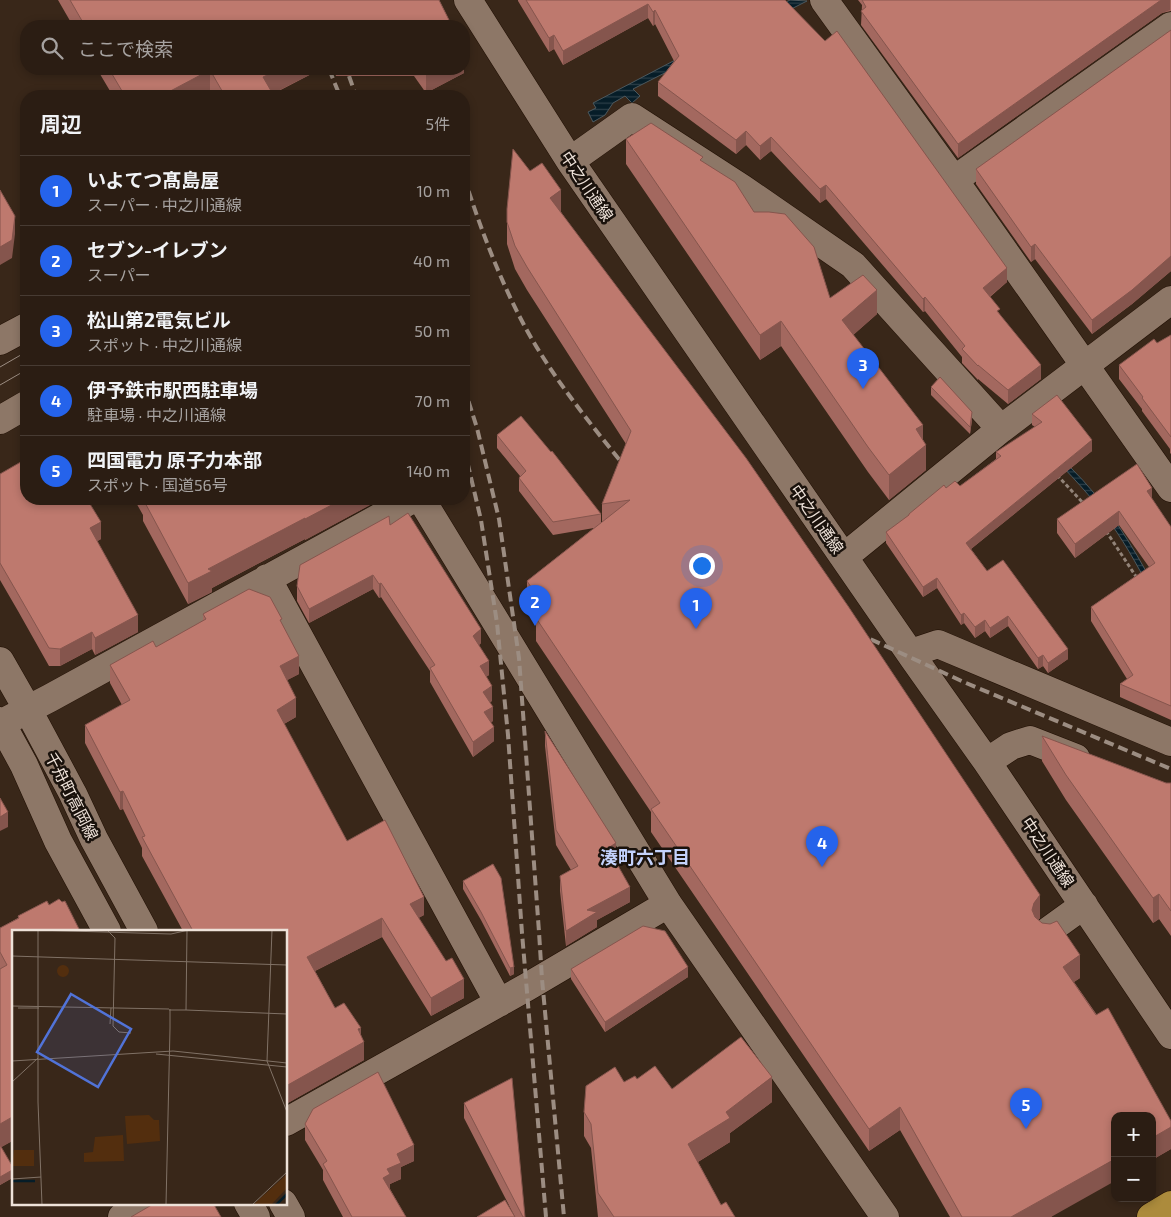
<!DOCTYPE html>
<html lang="ja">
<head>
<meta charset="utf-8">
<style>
	body { margin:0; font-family:"Exo 2","Noto Sans JP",sans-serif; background:#33261c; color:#f1f3f6 }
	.controls { position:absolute; right:15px; bottom:15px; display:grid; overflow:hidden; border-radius:10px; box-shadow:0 2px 8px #0003 }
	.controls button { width:45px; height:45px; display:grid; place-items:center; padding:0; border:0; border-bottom:1px solid #473b33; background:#2b1d13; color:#f1f3f6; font:25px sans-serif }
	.you { position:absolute; left:701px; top:565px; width:18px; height:18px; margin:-12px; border:4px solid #fff; border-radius:50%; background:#1a73e8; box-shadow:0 0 0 8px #1a73e833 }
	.badge { display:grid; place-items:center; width:32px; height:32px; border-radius:50%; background:#2563eb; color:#fff; font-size:16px; font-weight:700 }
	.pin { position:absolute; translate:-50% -41px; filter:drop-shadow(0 1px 2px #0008) }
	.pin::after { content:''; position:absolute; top:26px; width:18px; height:15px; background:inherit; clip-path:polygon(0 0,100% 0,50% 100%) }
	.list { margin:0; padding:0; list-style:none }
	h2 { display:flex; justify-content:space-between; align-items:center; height:65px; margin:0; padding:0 20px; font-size:21px }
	h2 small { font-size:16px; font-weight:400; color:#a6a2a0 }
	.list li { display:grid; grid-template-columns:32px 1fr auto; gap:15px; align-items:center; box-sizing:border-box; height:70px; padding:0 20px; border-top:1px solid #473b33 }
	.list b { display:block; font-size:19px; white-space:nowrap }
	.list p { margin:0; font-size:16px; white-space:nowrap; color:#a6a2a0 }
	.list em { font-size:16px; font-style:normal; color:#a6a2a0 }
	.icon { flex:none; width:28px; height:28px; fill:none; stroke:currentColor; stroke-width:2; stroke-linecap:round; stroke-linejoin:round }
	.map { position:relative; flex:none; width:1171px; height:1217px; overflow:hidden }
	.search { position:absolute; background:#2b1d13; box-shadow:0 2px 8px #0003; left:20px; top:20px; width:450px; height:55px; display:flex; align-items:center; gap:12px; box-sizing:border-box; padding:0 18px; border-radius:20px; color:#a6a2a0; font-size:19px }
	.panel { position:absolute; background:#2b1d13; box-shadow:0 2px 8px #0003; left:20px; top:90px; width:450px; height:415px; border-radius:20px }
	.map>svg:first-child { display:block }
</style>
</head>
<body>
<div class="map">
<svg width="1171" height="1217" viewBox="0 0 1171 1217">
	<defs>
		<pattern id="water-rules" width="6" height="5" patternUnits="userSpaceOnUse" patternTransform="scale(1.25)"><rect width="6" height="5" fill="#061d28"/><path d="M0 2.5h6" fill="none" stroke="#2b3e47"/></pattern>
	</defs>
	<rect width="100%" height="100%" fill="#392719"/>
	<path fill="url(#water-rules)" stroke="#4c585d" d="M790 0 807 1 633 89 640 96 632 103 625 96 613 103 605 115 593 122 588 112 596 108 593 103Z
		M1037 440C1048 449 1060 457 1070 467 1105 501 1132 544 1155 588L1150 590C1137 564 1122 538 1104 514 1084 488 1060 464 1037 440Z"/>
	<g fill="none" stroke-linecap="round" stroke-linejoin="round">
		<defs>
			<path id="minor" d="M468 0 570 161 914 659 987 762 1171 1035
				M824 0 954 180 1171 488
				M570 161 632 117 743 189 853 265 1001 429
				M954 180 1171 26
				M0 341 26 327
				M0 420 26 405
				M421 499 668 904 885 1217
				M844 557 1001 429 1171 300
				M267 578 499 1003
				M911 653 938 644 1171 742
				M0 661 28 710 73 794 94 839 144 931
				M0 721 24 765 58 841 107 931
				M0 724 50 698 413 499
				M987 762 1011 746 1030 740 1076 758
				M1048 931 1084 905
				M286 1122 527 987 668 904
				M248 1203 256 1217
				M283 1203 291 1217
				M122 1217 145 1203"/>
			<path id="highway" d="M1151 1217 1171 1205"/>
		</defs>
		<use href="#minor" stroke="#200f03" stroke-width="29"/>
		<use href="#highway" stroke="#200f03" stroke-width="29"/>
		<path stroke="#928378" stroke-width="3" stroke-dasharray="4 2.5" stroke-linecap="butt" d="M1057 475 1085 505
			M1106 531 1137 578"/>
		<use href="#minor" stroke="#8d7767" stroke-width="28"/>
		<use href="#highway" stroke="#ac8b3c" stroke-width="28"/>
		<path stroke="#9c8d82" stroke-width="1" d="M0 367 26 352
			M0 385 26 370"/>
		<path stroke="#9c8d82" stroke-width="4" stroke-dasharray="10 5" stroke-linecap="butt" d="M329 69 340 96
			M349 76 356 96
			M464 177C480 227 499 278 524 325 552 377 589 422 626 468
			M464 387 477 428 499 519 519 658 539 932 542 979 564 1217
			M464 448 481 520 497 623 508 735 522 933 546 1217
			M857 633 966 683 1171 769"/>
	</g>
	<path fill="#a3685f" d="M58 0H439L452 26H73Z
		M518 0H785L1007 282 990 297 1000 315 1041 379 1008 404 978 379V380L962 363V357L925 311 923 312 826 199 820 203 771 151 760 160 746 145 736 154 658 96V82L674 61 655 24 653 26 648 18 563 65 554 49 549 52 518 1Z
		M858 0H1171V11L1162 13 958 158 861 25 862 5Z
		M1171 30V271L1132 304 1092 334 1035 259 1031 262 976 184V169Z
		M97 69H321L273 94 274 96H213L210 91 200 96H113Z
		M333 69H464V73L426 93 414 76H336Z
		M626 139 703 162 754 212 830 298 877 314 853 335 923 440 926 470 889 500 868 472 781 346 760 360 626 164Z
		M530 171 561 212 1040 918 1038 920 1080 978 1074 982 1171 1121V1149L1152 1160V1116L1051 1217H950L900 1130 869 1151 651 832V812L536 641V618L527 604V581L594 528 553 535 519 491V478L520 476 497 448V435L601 514V522H602V504L626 444 527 290 515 269 507 244V209Z
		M1171 335V454L1170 453V449L1142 411V409L1119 379V365Z
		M931 387 972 420 970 434 931 395Z
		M1032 414 1092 451 971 549 987 571 1068 659 1048 673 1043 666 1038 669 1008 626 990 638 985 631 975 638 964 623 961 625 937 588 923 597 886 543V532L909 516V514L946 488 960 486 996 459V452L1035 427 1032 425Z
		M0 474 101 539 97 541 138 632 95 655 92 649 60 666H49L18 611 0 580Z
		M134 499H381L305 540V539L212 588V592L188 604 143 521V515Z
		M1152 500 1171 527V720L1120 697V684L1127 679 1091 621V607L1149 567 1119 525 1075 558 1057 533V519Z
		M390 525 481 643 479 645 489 675 486 677 492 701 490 702 493 721 491 722 494 741 473 757 430 682V671L381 597 379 598 373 589 309 623 297 601V586Z
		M203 614 282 624 299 674 287 680 296 717 284 724 347 841 424 915 418 918 464 998 431 1016 382 937 315 971 335 1008 361 1035 364 1060 286 1104V931H183L142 856V848L123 809 120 810 85 743V725L122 705 110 683V665L156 647 203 621Z
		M545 731 616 858 614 859 630 902 597 920V927L566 946 560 891V876L571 870 556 845 545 746Z
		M1042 736 1166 783H1171V936L1159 919 1153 923 1066 800 1042 761Z
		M493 864 514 974 510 976 481 920 463 889V881Z
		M47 901 14 931V1140L1 1147 14 1177 0 1185V928L18 918V916Z
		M571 969 688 977 605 1032 571 979Z
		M624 1082 772 1102 730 1133V1142L698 1162 721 1205 735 1217H598L591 1148 584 1136V1112Z
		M464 1103 525 1217H515L464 1118Z
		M305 1124 414 1161 401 1167V1179L390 1184V1189L406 1217H343L323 1180V1170L305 1140Z"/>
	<path fill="#85554d" d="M1161 0H1170V10L1162 13 958 158V144Z
		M648 4V18L563 65V51Z
		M655 10V24L653 26V12Z
		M554 35V49L549 52V38Z
		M464 52V73L426 93V72L433 69H464Z
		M280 69H321L268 96 263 77Z
		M210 70V91L200 96H161Z
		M746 131V145L736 154V140Z
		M771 137V151L760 160V146Z
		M826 185V199L820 203V189Z
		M561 190V213L550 198Z
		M15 216V234L12 258 0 265V247Z
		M1035 244V259L1031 262V247Z
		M1171 256V271L1132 304 1092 334V320Z
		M1007 268V282L983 302V288Z
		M877 290V314L842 345V320Z
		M925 297V311L923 312V299Z
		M781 321V346L760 360V335Z
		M1041 365V379L1008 404V390Z
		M972 412V420L970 434V427Z
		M923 425V448L926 445V470L889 500V475L916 429Z
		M1092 440V451L966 553V543Z
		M1152 488V501L1147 491Z
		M343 499H381L305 540V539L212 588V592L188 604V583L208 569 305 518Z
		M1119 511V525L1075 558V544Z
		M101 522V539L90 546V528Z
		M373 575V589L309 623V609Z
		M937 578V588L923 597V587Z
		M381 583V597L379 598V584Z
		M964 613V623L961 625V615Z
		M138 615V632L95 655V638Z
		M1008 616V626L990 638V628Z
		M985 620V631L975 638V627Z
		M481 629V643L473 651V636Z
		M92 632V649L60 666V649Z
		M1068 649V659L1048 673V663Z
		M1043 655V666L1038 669V658Z
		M299 656V674L280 684V666Z
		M489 661V675L480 681V666Z
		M492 686V701L483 706V692Z
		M296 698V717L277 728V710Z
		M493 707V721L484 727V712Z
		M494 727V741L473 757V742Z
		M123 791V809L120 810V792Z
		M8 812V827L0 831V817Z
		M616 843V858L608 863V848Z
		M630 887V902L597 920V927L566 946V931L587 910Z
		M1159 894V919L1153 923V898Z
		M1040 895V918L1034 925 1032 910 1034 903Z
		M424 897V915L410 923V904Z
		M382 918V937L307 975V957Z
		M1080 955V978L1063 989V967Z
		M514 967V974L510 976V968Z
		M688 967V977L605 1032V1022Z
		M464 979V998L431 1016V998Z
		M361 1028V1044L364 1042V1060L286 1104V1086Z
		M772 1077V1102L730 1133V1142L688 1168V1144L726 1112Z
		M900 1107V1130L869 1151V1129Z
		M14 1116V1140L0 1148V1124Z
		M1171 1127V1149L1152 1160V1138Z
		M414 1145V1161L401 1167V1179L390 1184V1191L383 1178 387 1169 397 1154Z
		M1115 1159V1181L1051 1217H1011Z
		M14 1169V1177L0 1185V1177Z"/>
	<path fill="#be796e" stroke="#85554d" d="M70 0H439L452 26H85Z
		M526 0H785L825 41 837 31 1007 268 983 288 1000 309 997 311 1041 365 1008 390 978 365V366L962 349 965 346 925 297 923 299 826 185 820 189 771 137 760 146 746 131 736 140 658 82 679 56 655 10 653 12 648 4 563 51 554 35 549 38Z
		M862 0H1161L958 144 861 11 866 7Z
		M1171 30V256L1132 290 1092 320 1035 244 1031 247 976 169Z
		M109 69H280L263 77 274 96H225L210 70 161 96H125Z
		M424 69H433L426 72Z
		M651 123 703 157 700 160 735 182 754 212H769L785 214 814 247 830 298 863 275 877 290 842 320 923 425 916 429 926 445 889 475 868 447 781 321 760 335 626 139Z
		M513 149 530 171 542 163 561 190 550 198 746 458 848 606 1040 895 1034 903 1032 910 1035 917 1042 923 1050 924 1057 921 1080 955 1063 967 1096 1015 1108 1008 1171 1121V1127L1152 1138V1116H1115V1159L1011 1217H962L900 1107 869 1129 651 809 660 803 536 618 545 608 527 581 630 500 602 504 631 431 527 267 515 246 507 222V209Z
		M0 190 15 216 12 240 0 247Z
		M1171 335V437L1142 398 1143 397 1119 365 1154 339 1157 343Z
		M940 377 972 412 970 427 931 387Z
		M1057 395 1092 440 966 543 987 571 1003 560 1068 649 1048 663 1043 655 1038 658 1008 616 990 628 985 620 975 627 964 613 961 615 937 578 923 587 886 532 909 515V514L944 485 946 488 955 481 960 486 1001 456 996 452 1042 422 1032 414Z
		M521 416 551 452 552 451 601 514 553 522 519 478 526 471 497 435Z
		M26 459V499H87L101 522 90 528 138 615 95 638 92 632 60 649 49 648 18 594 0 563V474Z
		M1137 464 1152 488 1147 491 1171 527V706L1120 684 1133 675 1091 607 1155 563 1119 511 1075 544 1057 519Z
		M143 499H343L305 519V518L208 569 212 571 188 583Z
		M408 513 481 629 473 636 489 661 480 666 492 686 483 692 493 707 484 712 494 727 473 742 430 668 435 665 381 583 379 584 373 575 309 609 297 586 300 565 389 516 390 525Z
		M249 589 270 597 282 619 280 620 299 656 280 666 296 698 277 710 347 841 385 820 424 897 410 904 446 961 452 958 464 979 431 998 382 918 307 957 335 1008 344 1003 361 1028 358 1029 364 1042 286 1086V931H193L142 837 145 836 123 791 120 792 85 725 130 700 110 665 153 641 156 647 206 619 203 614Z
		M545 731 616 843 608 848 630 887 587 910 597 912 566 931 560 876 578 866 556 830Z
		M1042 736 1166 783H1171V911L1159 894 1153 898 1066 775Z
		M0 798 8 812 0 817Z
		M493 864 501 878 514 967 510 968 481 912 463 881Z
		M59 899 62 902 65 901 80 931H14V1116L0 1124V969L7 965 0 952V928L19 918 18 916 47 901 49 905Z
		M643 926 665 931 688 967 605 1022 571 969Z
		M741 1037 772 1077 726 1112 730 1118 688 1144 721 1205 726 1202 735 1217H614L598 1193 591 1124 584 1112 586 1086 615 1067 624 1082 635 1076 637 1079 655 1066 672 1089Z
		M378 1072 414 1145 397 1154 401 1163 387 1169 390 1174 383 1178 406 1217H352L323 1164 327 1161 305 1124 313 1109Z
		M512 1078 525 1217H523L464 1103Z
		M0 1145 14 1169 0 1177Z
		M505 1200 515 1217H477Z
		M155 1203H213L221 1217H131Z"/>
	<g text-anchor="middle" stroke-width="5" stroke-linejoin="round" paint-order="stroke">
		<g font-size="16" fill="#eee2d9" stroke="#1a120c">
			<text transform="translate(587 186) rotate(56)" y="6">中之川通線</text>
			<text transform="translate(817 519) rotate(55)" y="6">中之川通線</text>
			<text transform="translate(72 796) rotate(63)" y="6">千舟町高岡線</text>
			<text transform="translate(1048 852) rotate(56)" y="6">中之川通線</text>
		</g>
		<g font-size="18" font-weight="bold" fill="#c3d2fc" stroke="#1a120c">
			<text x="645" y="864">湊町六丁目</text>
		</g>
	</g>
	<g transform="translate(12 930)">
		<rect width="275" height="275" fill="#392719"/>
		<path d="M137 185 142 190H147L148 211 115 214 113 186ZM111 205 112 231 72 232V223L81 222 83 207ZM2 220H22V236H0Z" fill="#532e0e"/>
		<path d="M45 41a6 6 0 1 1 12 0a6 6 0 1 1-12 0ZM275 244V258L259 275H241Z" fill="#532e0e"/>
		<path fill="none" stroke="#061d28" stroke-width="2.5" d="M0 251H23M264 275 275 264"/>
		<path fill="none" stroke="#817266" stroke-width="1" d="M23 0 159 4 177 0M26 0V172L30 275M30 0H174M175 0 174 80 275 84M260 0 255 131 275 182M96 1 103 8 101 96 107 102 119 103M0 26 275 35M0 76 157 79M6 78H27M157 80H174M98 94 99 78M158 98V79M144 124 275 137M0 131 161 121 275 133M0 152 26 128M0 249 29 247M154 275 158 98M240 275 275 242"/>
		<path fill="#5173d8" fill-opacity="0.15" stroke="#5173d8" stroke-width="2.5" d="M59 64 119 99 86 157 25 122Z"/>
		<rect width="275" height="275" fill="none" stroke="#eee2d9" stroke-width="2.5"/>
	</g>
</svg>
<div class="controls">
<button>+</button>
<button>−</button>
</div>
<div class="you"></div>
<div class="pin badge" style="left:696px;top:629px">1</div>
<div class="pin badge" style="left:535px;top:626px">2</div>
<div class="pin badge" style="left:863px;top:389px">3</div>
<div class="pin badge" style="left:822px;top:867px">4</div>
<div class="pin badge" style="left:1026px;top:1129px">5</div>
<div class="search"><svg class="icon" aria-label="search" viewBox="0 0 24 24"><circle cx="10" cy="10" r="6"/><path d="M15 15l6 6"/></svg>ここで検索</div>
<section class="panel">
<h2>周辺<small>5件</small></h2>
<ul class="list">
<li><span class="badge">1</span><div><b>いよてつ髙島屋</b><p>スーパー · 中之川通線</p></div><em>10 m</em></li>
<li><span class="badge">2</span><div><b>セブン-イレブン</b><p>スーパー</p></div><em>40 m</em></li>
<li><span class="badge">3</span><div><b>松山第2電気ビル</b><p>スポット · 中之川通線</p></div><em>50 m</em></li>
<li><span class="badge">4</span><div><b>伊予鉄市駅西駐車場</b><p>駐車場 · 中之川通線</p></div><em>70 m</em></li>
<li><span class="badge">5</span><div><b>四国電力 原子力本部</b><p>スポット · 国道56号</p></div><em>140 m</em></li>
</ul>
</section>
</div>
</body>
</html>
